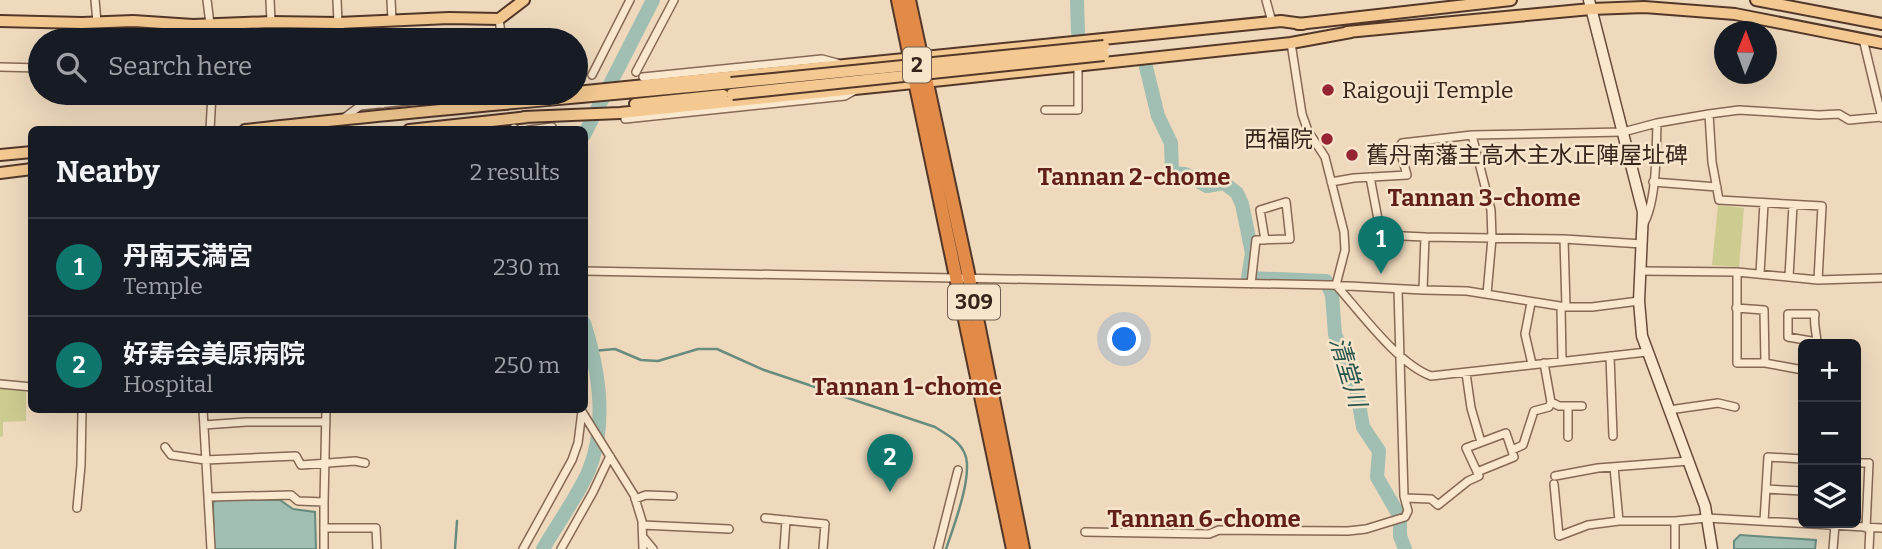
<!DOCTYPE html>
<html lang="en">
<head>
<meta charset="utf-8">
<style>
	body { margin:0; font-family:Bitter,"Noto Sans JP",serif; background:#242831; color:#f1f3f6 }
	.controls { position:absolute; right:21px; bottom:21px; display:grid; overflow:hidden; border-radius:10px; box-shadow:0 7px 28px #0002 }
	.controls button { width:63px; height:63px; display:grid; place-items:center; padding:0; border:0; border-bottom:2px solid #363941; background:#171b24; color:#f1f3f6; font:35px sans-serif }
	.compass { position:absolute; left:1714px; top:21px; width:63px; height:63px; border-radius:50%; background:#171b24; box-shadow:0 7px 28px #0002; rotate:1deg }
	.you { position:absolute; left:1125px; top:340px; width:24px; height:24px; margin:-18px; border:5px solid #fff; border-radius:50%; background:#1a73e8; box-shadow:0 0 0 10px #1a73e833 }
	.badge { display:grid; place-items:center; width:46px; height:46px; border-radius:50%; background:#0f766e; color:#fff; font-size:23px; font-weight:700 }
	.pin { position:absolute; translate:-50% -58px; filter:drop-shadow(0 2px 4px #0008) }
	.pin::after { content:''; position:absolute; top:37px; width:24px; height:21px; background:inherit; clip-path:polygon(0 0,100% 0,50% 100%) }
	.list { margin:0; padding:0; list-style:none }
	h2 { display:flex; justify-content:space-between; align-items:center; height:91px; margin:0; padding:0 28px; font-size:30px }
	h2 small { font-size:23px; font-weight:400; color:#9ea1a6 }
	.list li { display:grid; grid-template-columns:46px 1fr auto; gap:21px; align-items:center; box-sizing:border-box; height:98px; padding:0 28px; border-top:2px solid #363941 }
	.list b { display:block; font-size:26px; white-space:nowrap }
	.list p { margin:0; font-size:23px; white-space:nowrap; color:#9ea1a6 }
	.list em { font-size:23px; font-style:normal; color:#9ea1a6 }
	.icon { flex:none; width:38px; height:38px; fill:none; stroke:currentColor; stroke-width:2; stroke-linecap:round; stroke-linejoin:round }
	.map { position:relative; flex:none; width:1882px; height:549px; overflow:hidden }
	.search { position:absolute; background:#171b24; box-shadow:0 7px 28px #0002; left:28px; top:28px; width:560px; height:77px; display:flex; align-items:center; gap:18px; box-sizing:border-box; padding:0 24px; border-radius:38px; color:#9ea1a6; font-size:26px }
	.panel { position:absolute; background:#171b24; box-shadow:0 7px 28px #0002; left:28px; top:126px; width:560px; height:287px; border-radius:10px }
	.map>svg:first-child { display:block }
</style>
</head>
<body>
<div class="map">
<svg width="1882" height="549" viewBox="0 0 1882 549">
	<rect width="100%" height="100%" fill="#eed9bc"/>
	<path fill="#cccc90" d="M1718 205 1744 208 1739 267 1712 265Z
		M0 389H24L26 393V421L3 422V436L0 437Z"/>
	<path fill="#a0bfb2" stroke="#688c7f" stroke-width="2" d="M216 500H280L293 509 315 512 316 549H214L213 503Z
		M1740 535 1816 540 1815 549H1734V541Z"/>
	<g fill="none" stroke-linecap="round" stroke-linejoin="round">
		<path stroke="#688c7f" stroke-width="2.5" d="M593 351 615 349 641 360 658 361 698 349H717L764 370 935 427C946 434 958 440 964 452 975 472 953 528 946 549
			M455 549 457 521"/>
		<path stroke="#a0bfb2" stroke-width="14" d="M1077 0 1078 32
			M1146 67 1158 116 1171 143 1172 173 1185 174 1207 186 1224 183 1237 193 1242 204 1252 253 1248 278 1326 281 1332 295 1335 334 1357 392 1363 427 1379 451 1377 477 1400 517V536L1405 549
			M584 135 653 0
			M543 549C557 524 578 496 589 470 608 423 599 370 584 323"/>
		<defs>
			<path id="street" d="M95 0 97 22
				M207 0 212 40
				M270 0 271 22
				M337 0 338 23 346 40
				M391 0 392 20
				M1266 0 1272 22
				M499 19 502 40
				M1863 39 1882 118
				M1291 43 1302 114 1308 131 1325 157 1344 232 1345 250 1336 285
				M0 67 40 68
				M636 72 674 0
				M592 75 630 0
				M643 77 822 59 837 63
				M376 93 383 104
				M509 93V94
				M1045 110H1078V65
				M344 118 360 106 482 93
				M625 119 845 96 854 91
				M514 128V130
				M210 130 212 93
				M529 130 552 127
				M1472 135 1491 210 1492 238 1487 294
				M1370 177 1381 235 1425 237
				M1331 182 1354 178 1407 175 1399 147 1402 143 1472 135 1623 132 1657 123
				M1653 182 1717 187
				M1643 225C1657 202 1656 151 1657 123L1709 114
				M1564 239 1566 307
				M584 271 1330 285 1423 290 1425 237 1564 239 1642 244
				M1641 271 1737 272 1818 280 1882 278
				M1737 272V363H1765L1803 370
				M1760 274 1764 203
				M1789 277 1793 205
				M1818 280 1822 206 1719 200 1712 162 1709 114 1739 110 1819 115 1839 114 1849 120 1882 117
				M1251 284 1256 240 1290 239 1286 202 1260 210 1265 240
				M1336 285C1361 313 1398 364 1431 376L1647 352
				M1423 290 1467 291 1566 307H1592L1639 301
				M1531 303 1525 334 1532 364
				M1561 307 1562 361
				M1736 308 1764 310 1765 363
				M1817 342 1788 337V314H1815C1813 324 1817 334 1817 344
				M1610 356 1613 436
				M1466 373 1471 408 1481 442
				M0 384 32 387
				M1551 402 1559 406H1582
				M203 410 211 549
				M581 410 634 495 642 521 643 549
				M1669 410 1718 403 1735 407
				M204 425 246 422H326
				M1568 437V406
				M165 447 171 455 205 460 296 456 301 465 355 461 365 463
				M1512 450 1523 445 1534 411 1549 407 1551 402 1544 363
				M1856 463H1869L1866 528
				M1614 467 1619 521
				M1555 476 1598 468 1689 461
				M1554 484 1559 536 1588 525 1619 521H1675L1707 518 1882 528
				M1766 489 1803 491
				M209 497 291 495 298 501 324 502 326 410
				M1405 498 1431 499 1438 505 1468 481 1479 476 1466 448 1506 433 1514 457 1477 472
				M635 499 646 495 673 496
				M77 508 81 465 82 410
				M765 518 825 524 823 549
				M1675 521V549
				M1764 521 1768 457 1803 459
				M642 525 729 529
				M324 528H376L377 549
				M1085 532 1209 534 1219 530 1348 531 1366 529 1405 517 1408 511 1404 496 1398 289
				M643 537 653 549
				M324 549V502
				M523 549 572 460 578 443 582 411
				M561 549 593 492 610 456
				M784 549 786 520
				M938 549 958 470
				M1833 549 1835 525
				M1869 549 1870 528"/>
			<path id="secondary" d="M1589 0 1643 212 1639 301 1642 336 1705 506 1712 549"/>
			<path id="primary" d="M1756 0 1882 24
				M0 21 82 23 133 21 193 25 271 22 338 23 449 18 499 19 524 0
				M1298 24 1511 0
				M1347 32 1591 9 1644 7 1735 14 1882 43
				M576 92 1281 21 1303 24
				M635 104 723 95
				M524 117 620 113 943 80 1291 43 1351 32
				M245 130C407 111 569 99 731 83
				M409 130 528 117
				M0 155 32 152
				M0 173 32 169"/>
			<path id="highway" d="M898 0 1013 549
				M909 0 967 268 1023 549"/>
		</defs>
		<use href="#street" stroke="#866955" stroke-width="10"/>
		<use href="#secondary" stroke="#674a39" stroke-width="13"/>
		<use href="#primary" stroke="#53382a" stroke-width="14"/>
		<use href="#highway" stroke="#53382a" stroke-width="16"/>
		<use href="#street" stroke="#f9e7ce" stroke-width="7"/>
		<use href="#secondary" stroke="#f9e7ce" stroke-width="10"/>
		<use href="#primary" stroke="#f4c991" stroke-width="10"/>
		<use href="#highway" stroke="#e28b48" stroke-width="12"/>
		<defs>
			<path id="primary-bridge" d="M731 83 1104 46
				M732 94 1104 55"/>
		</defs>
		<use href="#primary-bridge" stroke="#53382a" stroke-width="14" stroke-linecap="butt"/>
		<use href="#primary-bridge" stroke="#f4c991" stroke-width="10"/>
	</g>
	<g fill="#962433" stroke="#f6e4cb" stroke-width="2.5">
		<circle cx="1328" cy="90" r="7"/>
		<circle cx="1327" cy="139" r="7"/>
		<circle cx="1352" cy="155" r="7"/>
	</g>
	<g text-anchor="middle" stroke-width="5" stroke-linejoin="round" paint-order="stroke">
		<g fill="#f6e4cb" stroke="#6f5e4f" stroke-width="2">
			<rect x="903" y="47.5" width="28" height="35" rx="5"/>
			<rect x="948" y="284.5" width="52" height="35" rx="5"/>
		</g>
		<g font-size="21" font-weight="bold" fill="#35241a">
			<text x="917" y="72">2</text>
			<text x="974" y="309">309</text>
		</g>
		<g font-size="23" fill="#35241a" stroke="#f6e4cb" text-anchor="start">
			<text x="1342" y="98">Raigouji Temple</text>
			<text x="1313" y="147" text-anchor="end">西福院</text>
			<text x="1366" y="163">舊丹南藩主高木主水正陣屋址碑</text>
		</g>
		<g font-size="24" font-weight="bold" fill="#621f19" stroke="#f6e4cb">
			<text x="1134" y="185">Tannan 2-chome</text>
			<text x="1484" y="206">Tannan 3-chome</text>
			<text x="907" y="395">Tannan 1-chome</text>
			<text x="1204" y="527">Tannan 6-chome</text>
		</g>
		<g font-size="24" font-style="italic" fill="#29554d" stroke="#f6e4cb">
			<text transform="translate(1348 372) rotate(73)" y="8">清堂川</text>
		</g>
	</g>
</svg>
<div class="controls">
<button>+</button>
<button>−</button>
<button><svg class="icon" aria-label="layers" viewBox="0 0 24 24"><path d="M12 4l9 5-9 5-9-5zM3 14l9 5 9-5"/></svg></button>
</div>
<svg class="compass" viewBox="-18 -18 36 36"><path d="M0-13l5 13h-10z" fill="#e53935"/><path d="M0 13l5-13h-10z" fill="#9ea1a6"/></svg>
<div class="you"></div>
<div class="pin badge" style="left:1381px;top:274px">1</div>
<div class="pin badge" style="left:890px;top:492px">2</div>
<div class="search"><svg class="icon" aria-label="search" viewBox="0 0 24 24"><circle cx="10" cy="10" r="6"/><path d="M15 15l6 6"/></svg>Search here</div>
<section class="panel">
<h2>Nearby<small>2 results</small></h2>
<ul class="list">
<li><span class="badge">1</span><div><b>丹南天満宮</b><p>Temple</p></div><em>230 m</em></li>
<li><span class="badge">2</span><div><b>好寿会美原病院</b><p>Hospital</p></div><em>250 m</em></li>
</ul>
</section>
</div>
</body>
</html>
